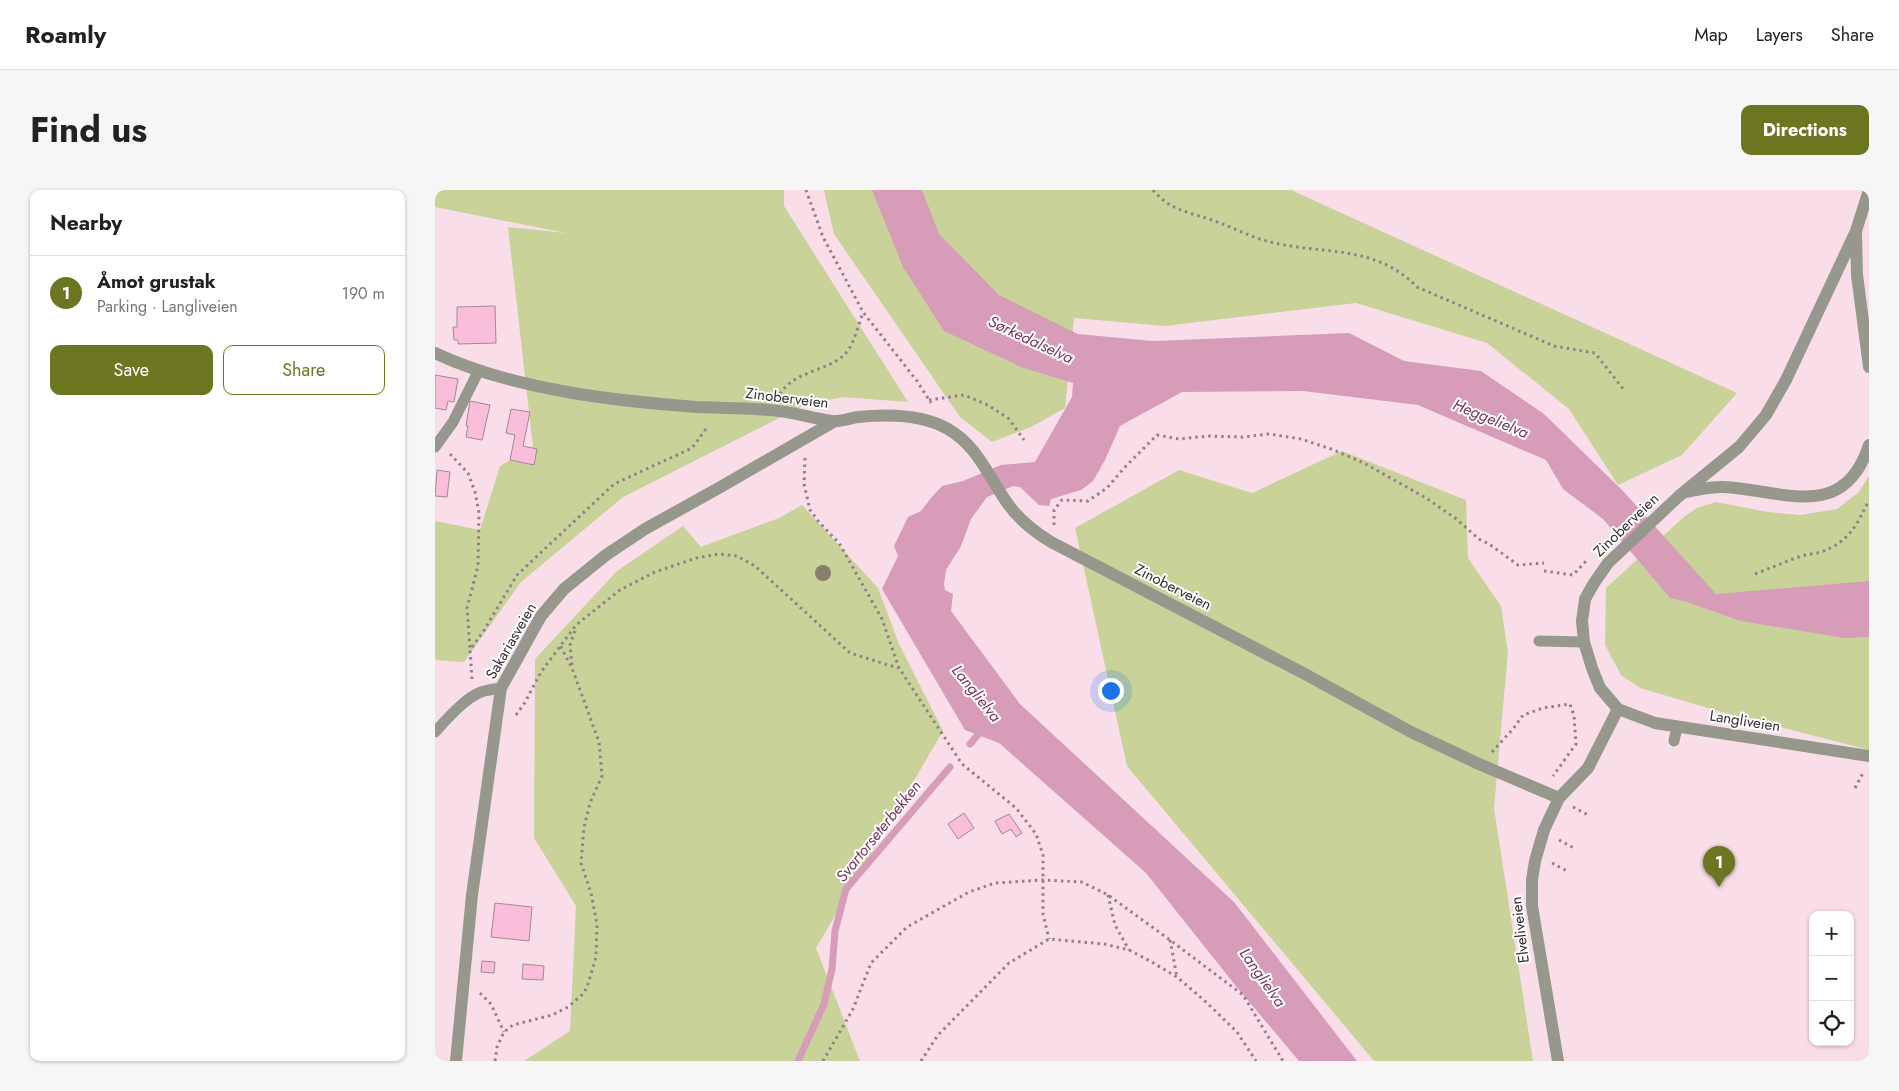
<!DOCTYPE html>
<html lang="en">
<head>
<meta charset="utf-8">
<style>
	body { margin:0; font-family:Jost,sans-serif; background:#f6f6f6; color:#222 }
	.controls { position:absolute; right:15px; bottom:15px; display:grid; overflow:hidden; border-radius:10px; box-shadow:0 1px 4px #0004 }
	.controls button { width:45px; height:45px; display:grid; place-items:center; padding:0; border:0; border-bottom:1px solid #e0e0e0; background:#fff; color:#222; font:25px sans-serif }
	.you { position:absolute; left:675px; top:500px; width:18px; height:18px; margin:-12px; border:4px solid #fff; border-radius:50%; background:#1a73e8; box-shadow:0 0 0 8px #1a73e833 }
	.badge { display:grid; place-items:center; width:32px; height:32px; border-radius:50%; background:#6c7621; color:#fff; font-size:16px; font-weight:700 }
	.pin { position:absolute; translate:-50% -41px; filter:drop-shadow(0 1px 2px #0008) }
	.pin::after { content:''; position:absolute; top:26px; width:18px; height:15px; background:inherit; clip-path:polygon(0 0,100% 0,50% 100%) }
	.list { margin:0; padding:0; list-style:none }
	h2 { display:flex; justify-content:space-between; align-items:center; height:65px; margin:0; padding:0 20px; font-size:21px }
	h2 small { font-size:16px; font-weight:400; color:#767676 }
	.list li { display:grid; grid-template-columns:32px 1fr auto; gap:15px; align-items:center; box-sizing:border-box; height:75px; padding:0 20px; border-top:1px solid #e0e0e0 }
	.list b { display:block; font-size:19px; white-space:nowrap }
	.list p { margin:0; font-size:16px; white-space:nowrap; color:#767676 }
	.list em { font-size:16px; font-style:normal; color:#767676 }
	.actions { display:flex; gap:10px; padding:15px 20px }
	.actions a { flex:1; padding:11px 0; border:1px solid #6c7621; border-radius:10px; text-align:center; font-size:18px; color:#6c7621 }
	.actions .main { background:#6c7621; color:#fff }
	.icon { flex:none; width:28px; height:28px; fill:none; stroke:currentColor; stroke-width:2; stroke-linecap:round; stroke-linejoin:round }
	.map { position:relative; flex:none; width:1434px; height:871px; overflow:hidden; border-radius:10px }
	header { display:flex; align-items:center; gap:30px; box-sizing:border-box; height:70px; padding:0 25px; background:#fff; border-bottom:1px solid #e0e0e0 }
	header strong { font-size:24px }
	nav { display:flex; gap:28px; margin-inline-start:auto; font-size:18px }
	.intro { display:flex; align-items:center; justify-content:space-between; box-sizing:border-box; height:120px; padding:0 30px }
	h1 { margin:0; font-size:35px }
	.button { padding:12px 22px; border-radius:10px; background:#6c7621; color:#fff; font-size:18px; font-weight:700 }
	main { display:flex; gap:30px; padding:0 30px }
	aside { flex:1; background:#fff; border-radius:10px; box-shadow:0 1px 4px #0004 }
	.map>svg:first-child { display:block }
</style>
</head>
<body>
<header>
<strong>Roamly</strong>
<nav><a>Map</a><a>Layers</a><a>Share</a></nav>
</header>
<div class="intro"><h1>Find us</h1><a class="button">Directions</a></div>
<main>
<aside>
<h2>Nearby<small></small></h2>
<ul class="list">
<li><span class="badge">1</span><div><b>Åmot grustak</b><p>Parking · Langliveien</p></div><em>190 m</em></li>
</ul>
<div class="actions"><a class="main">Save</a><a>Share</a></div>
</aside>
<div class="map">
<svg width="1434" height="871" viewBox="0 0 1434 871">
	<rect width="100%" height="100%" fill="#f9deea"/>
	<path fill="#c8d299" d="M0 0H349V16L473 212 408 207 370 215 188 307 86 392 29 472 0 470V331L45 340 65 276 98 257 73 37 131 43 0 17Z
		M389 0H856L1302 203 1247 265 1183 295 1134 219 1052 153 921 113 730 136 639 128 630 218 596 237 557 252 525 227 399 44Z
		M907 261 1031 310 1033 368 1066 416 1073 462 1059 618 1098 871H939L692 576 640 338 744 280 817 303Z
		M1434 286V560L1290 523 1205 498 1186 485 1170 455 1171 398 1250 326 1262 318 1281 312 1333 322 1365 325 1402 319 1424 302Z
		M367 315 443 398 464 454 508 541 381 758 425 871H89L135 841 141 716 99 648 100 469 182 381 248 336 266 357 344 328Z"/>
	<path fill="#d79cb8" d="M437 0H487L504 44 564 105 643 144 718 151 914 143 969 171 1046 181 1109 224 1188 301 1281 404 1434 391V447L1409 448 1306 431 1249 411 1235 408 1168 329 1128 299 1111 270 983 215 868 201 747 202 685 236 670 270 658 291 646 300 616 309 614 316 604 315 585 297 578 296 552 307 536 329 526 356 511 380 509 394 510 400 518 404 516 421 585 514 799 712 922 871H864L800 795 711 683 564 553 530 540 447 399 463 366 459 356 473 327 486 321 495 309 507 296 528 291 566 275 600 272 637 207 638 193 586 177 509 141 468 77Z"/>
	<path fill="#f9deea" d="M1205 317 1210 322 1182 349 1177 343Z"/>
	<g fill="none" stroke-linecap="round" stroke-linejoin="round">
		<path stroke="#d79cb8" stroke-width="7" d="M535 554 548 539
			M363 871 389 814 397 779 400 741 411 699 515 577"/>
	</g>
	<path fill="#fabeda" stroke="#a28994" d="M60 116 61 153 23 154V150H19L18 137H22V117Z
		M0 185 23 189 19 212 13 211 11 220 0 218Z
		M35 211 55 215 47 250 31 247 33 236H31Z
		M76 219 95 222 88 256 102 259 99 275 75 270 80 245 71 243Z
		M2 280 15 282 12 307 0 306Z
		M529 623 539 638 523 649 513 634Z
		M574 624 587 643 581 647 576 639 567 644 560 631Z
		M60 713 97 717 94 751 56 747Z
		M47 771 60 772 59 783 46 782Z
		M88 774 109 776 108 790 87 789Z"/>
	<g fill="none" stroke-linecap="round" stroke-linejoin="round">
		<path stroke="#928088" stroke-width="3" stroke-dasharray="2.5 4" stroke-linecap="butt" d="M371 0 388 47 428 122 482 191 496 213
			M718 0C735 20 750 21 774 29 795 36 815 47 835 52 888 65 940 54 982 97L1119 156 1160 163 1189 200
			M345 204C361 178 399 182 414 159 420 149 424 134 428 122
			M494 210 529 205 553 215 574 229 589 250
			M15 264 33 283 40 302 44 323 43 376 32 418 35 460
			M370 268 369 294 375 320 384 332 404 353 447 429 464 478 527 574 581 618 601 644 608 665V724L614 749
			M619 335V320L627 310 653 311 672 298 689 278 722 245 744 249 773 246 808 247 834 244 866 249 896 259 929 273 991 308 1020 328 1044 349 1054 354 1083 375 1109 373
			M1109 381 1138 385 1153 369
			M1320 384C1336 378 1351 371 1367 366 1373 364 1380 364 1386 362 1414 352 1422 335 1434 310
			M137 475 135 455 141 438
			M37 489 35 460 48 442 82 385 179 294 257 258 273 236
			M81 525 89 514 106 482 141 435 185 400 220 382 261 368 284 364 302 366 320 376 415 463 463 478
			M1057 562 1078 539 1088 525 1108 518 1135 514 1139 526 1141 554 1118 586
			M1420 598 1428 583
			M1138 617 1155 626
			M1124 650 1139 658
			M1117 673 1134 682
			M673 705 680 735 694 760
			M735 750 742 787
			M45 803 56 814 69 842
			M60 871 62 857 69 842 78 835 117 825 133 817 149 803 153 794 161 767 162 734 156 703 146 673 149 637 155 613 167 586 164 552 137 478 125 455
			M388 871 418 819 436 773 472 737 534 702 560 693 608 690 647 692 673 705 735 750 808 805 848 871
			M486 871 503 845 574 773 614 749 669 754 694 760 715 771 742 787 771 812 802 842 821 871"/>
		<path stroke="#96988d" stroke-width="11" d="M0 257 18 232 44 180
			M1104 451 1149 452
			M0 542C11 530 30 508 46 502 52 500 59 499 66 498
			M1239 551 1242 537"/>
		<path stroke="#96988d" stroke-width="12" d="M1434 0 1421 41 1351 190 1331 225 1304 257 1244 306 1173 373 1159 393 1150 409 1147 431 1149 452 1157 478 1165 498 1183 519 1220 533 1434 566
			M1421 43 1422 85 1434 177
			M0 163C76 199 178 211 262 217 286 218 310 218 334 220 355 221 376 228 397 231 406 232 415 228 423 227 452 224 487 224 513 239 543 256 554 288 573 314 584 330 600 342 616 352L868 483 976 542 1044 574 1124 608
			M1251 302C1263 300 1277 296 1289 297 1347 300 1409 333 1434 255
			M21 871 37 705 66 498 106 426 129 399 171 365 210 339 282 299 400 231
			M1123 871 1097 716V690L1100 671 1109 640 1124 608 1153 578 1183 519"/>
	</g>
	<circle fill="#887f6b" cx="388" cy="383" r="8"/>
	<g text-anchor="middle" stroke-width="4" stroke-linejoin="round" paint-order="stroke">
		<g font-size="15" fill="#372d31" stroke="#fff">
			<text transform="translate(352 208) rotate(7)" y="5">Zinoberveien</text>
			<text transform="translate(1191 335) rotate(-44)" y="5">Zinoberveien</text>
			<text transform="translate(738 397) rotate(27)" y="5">Zinoberveien</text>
			<text transform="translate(76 451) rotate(-60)" y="5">Sakariasveien</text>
			<text transform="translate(1310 531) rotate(9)" y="5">Langliveien</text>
			<text transform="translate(1085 740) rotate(-97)" y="5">Elveliveien</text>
		</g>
		<g font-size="16" font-style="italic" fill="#7b355a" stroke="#fff">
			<text transform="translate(596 149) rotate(25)" y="6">Sørkedalselva</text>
			<text transform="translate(1056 228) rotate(22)" y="6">Heggelielva</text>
			<text transform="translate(542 503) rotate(51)" y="6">Langlielva</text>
			<text transform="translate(443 641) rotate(-51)" y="6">Svartorseterbekken</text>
			<text transform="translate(828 787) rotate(55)" y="6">Langlielva</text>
		</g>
	</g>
</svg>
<div class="controls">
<button>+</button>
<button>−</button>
<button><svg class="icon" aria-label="locate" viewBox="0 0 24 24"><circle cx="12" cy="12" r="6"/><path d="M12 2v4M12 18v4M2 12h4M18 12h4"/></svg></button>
</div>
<div class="you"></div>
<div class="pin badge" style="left:1284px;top:697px">1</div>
</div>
</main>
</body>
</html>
